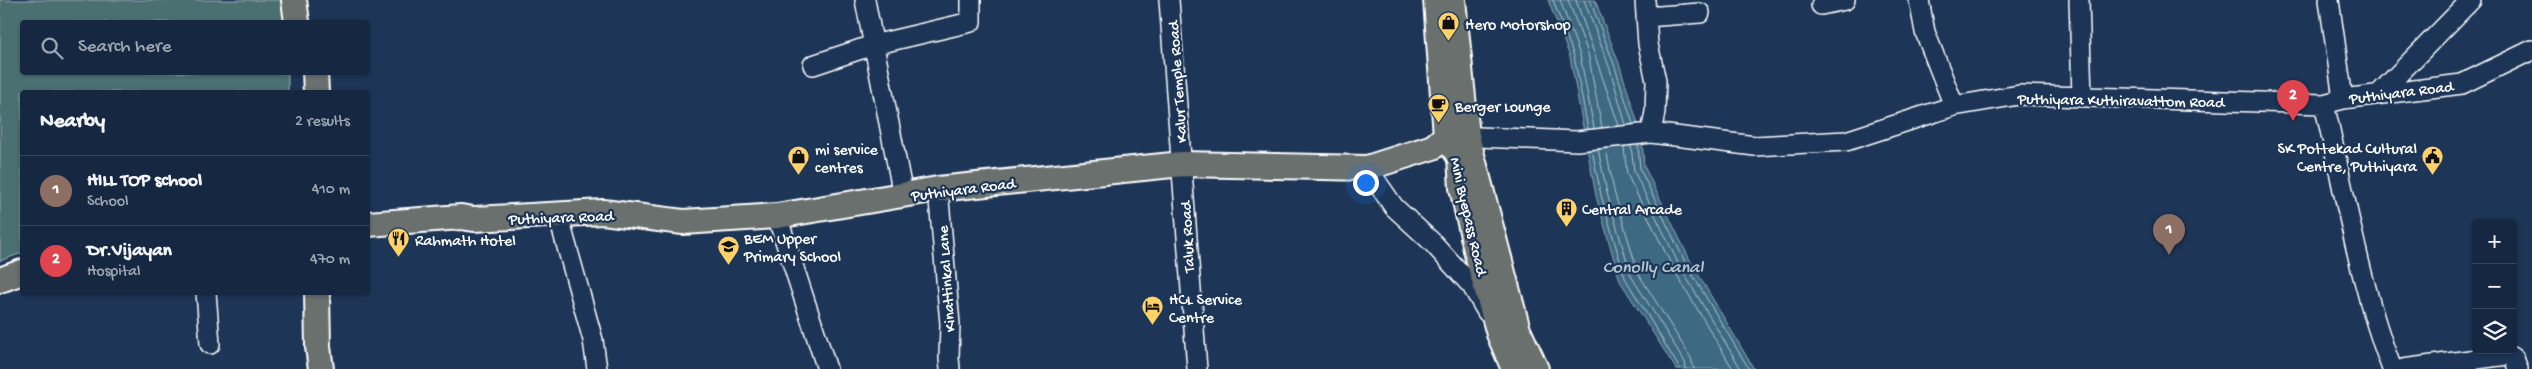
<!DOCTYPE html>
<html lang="en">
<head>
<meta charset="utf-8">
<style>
	body { margin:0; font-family:"Gochi Hand",sans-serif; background:#23344c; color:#f1f3f6 }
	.controls { position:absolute; right:15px; bottom:15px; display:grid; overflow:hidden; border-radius:5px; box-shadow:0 1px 4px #0004 }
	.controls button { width:45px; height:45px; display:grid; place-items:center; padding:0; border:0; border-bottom:1px solid #35445a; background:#162841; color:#f1f3f6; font:25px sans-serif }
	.you { position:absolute; left:1365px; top:182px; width:18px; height:18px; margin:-12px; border:4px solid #fff; border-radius:50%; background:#1a73e8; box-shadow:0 0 0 8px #1a73e833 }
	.badge { display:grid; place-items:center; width:32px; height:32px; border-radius:50%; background:#95b2f1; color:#fff; font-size:16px; font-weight:700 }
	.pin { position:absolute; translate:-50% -41px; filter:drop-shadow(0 1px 2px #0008) }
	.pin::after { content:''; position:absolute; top:26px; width:18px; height:15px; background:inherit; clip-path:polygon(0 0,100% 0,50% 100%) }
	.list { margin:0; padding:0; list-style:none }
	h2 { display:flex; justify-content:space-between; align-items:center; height:65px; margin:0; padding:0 20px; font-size:21px }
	h2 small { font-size:16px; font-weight:400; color:#9ea6b1 }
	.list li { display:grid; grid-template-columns:32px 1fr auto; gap:15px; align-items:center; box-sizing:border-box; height:70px; padding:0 20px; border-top:1px solid #35445a }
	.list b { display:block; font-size:19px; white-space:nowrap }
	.list p { margin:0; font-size:16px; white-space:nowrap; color:#9ea6b1 }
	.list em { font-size:16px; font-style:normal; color:#9ea6b1 }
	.icon { flex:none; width:28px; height:28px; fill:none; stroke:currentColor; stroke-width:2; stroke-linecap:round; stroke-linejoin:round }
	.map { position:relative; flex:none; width:2532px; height:369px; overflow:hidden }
	.search { position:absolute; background:#162841; box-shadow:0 1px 4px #0004; left:20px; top:20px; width:350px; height:55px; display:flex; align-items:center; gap:12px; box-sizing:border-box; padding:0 18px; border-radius:5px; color:#9ea6b1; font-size:19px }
	.panel { position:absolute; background:#162841; box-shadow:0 1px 4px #0004; left:20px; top:90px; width:350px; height:205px; border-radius:5px }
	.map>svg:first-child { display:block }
</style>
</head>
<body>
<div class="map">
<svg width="2532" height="369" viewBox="0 0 2532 369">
	<rect width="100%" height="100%" fill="#1d3557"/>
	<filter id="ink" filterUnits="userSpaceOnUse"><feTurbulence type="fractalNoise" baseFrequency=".02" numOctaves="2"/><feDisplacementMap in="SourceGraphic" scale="10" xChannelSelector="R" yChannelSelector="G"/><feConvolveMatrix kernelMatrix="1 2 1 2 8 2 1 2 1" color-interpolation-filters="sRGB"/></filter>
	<g filter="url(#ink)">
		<path fill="#4b7072" stroke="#a5b8b8" d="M0 0H283L284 22H22V72L288 73V92H22V253L0 261Z"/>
		<path fill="#3e6a82" stroke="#8ba6b4" d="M1548 0H1595L1620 66 1642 137 1644 166 1691 262 1754 369H1676L1620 281 1596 196 1570 57Z"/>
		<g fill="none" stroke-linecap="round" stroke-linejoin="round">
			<path stroke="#b2c3cd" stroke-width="1" d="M1553 0 1574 56 1588 129
				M1560 0 1580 55 1594 128
				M1568 0 1588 53 1602 128
				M1576 0 1619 126
				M1584 0 1610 69 1626 125
				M1590 0 1615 67 1633 124
				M1638 145 1640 169 1686 264 1749 369
				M1631 146 1634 171 1680 267 1741 369
				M1624 147 1627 174 1674 270 1733 369
				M1598 149 1607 193 1631 276 1685 362 1686 369
				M1606 149 1614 191 1638 273 1691 358 1694 369
				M1592 150 1601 195 1625 278 1680 369"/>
			<defs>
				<path id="minor" d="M865 0 903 195
					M1169 0 1197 369
					M1645 0 1648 44 1656 81 1655 112 1651 133
					M1919 0 1925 32 1954 106
					M2079 0 2082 97
					M2329 0 2343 99
					M1821 5 1845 0
					M1646 17 1700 13
					M813 65 873 45 971 22V0
					M2379 94 2471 0
					M2324 104C2345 192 2359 284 2392 369
					M1455 136 1577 141 1651 133 1755 146 1846 141 1954 106 2019 95 2324 104 2343 99 2462 84 2532 50
					M1367 168 1394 207 1432 242 1472 286 1487 312
					M938 189 950 324 949 358 950 369
					M558 215 593 340 597 369
					M777 216 827 369
					M206 292 210 344
					M2403 369 2507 355 2514 358 2518 369"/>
				<path id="major" d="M294 0 297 22
					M1436 0 1446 136 1460 158 1462 188 1477 254 1499 334 1514 369
					M1453 0 1467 136 1518 330 1536 369
					M315 72 316 92
					M368 224 461 217 474 219 603 212 683 222 777 216 938 189 1182 164 1367 168 1433 147 1446 136
					M0 280 22 272
					M317 292 318 347 321 369"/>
			</defs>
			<use href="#minor" stroke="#fff" stroke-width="22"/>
			<use href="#major" stroke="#fff" stroke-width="28"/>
			<use href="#minor" stroke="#1d3557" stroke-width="19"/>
			<use href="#major" stroke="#6b706d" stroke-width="24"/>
		</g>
	</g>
	<defs>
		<symbol id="shop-pin" viewBox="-11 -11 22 30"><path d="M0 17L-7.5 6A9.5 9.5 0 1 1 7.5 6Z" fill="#ffd166" stroke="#1d3557"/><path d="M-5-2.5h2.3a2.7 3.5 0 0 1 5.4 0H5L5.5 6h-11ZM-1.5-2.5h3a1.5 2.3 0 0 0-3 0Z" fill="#111"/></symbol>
		<symbol id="cafe-pin" viewBox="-11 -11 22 30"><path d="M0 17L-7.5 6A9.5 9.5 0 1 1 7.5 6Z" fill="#ffd166" stroke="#1d3557"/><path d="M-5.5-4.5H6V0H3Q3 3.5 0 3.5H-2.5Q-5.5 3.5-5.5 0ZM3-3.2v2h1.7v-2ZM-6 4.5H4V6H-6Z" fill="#111"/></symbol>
		<symbol id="civic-pin" viewBox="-11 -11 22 30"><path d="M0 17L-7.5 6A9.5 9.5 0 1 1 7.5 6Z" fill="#ffd166" stroke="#1d3557"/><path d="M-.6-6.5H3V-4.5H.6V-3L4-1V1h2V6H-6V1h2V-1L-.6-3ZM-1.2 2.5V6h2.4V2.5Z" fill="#111"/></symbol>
		<symbol id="building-pin" viewBox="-11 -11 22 30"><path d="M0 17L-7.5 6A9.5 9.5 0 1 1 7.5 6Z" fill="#ffd166" stroke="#1d3557"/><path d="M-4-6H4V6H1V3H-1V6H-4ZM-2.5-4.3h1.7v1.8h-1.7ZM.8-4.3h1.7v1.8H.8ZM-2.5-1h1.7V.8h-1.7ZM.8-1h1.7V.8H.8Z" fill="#111"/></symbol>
		<symbol id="restaurant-pin" viewBox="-11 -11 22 30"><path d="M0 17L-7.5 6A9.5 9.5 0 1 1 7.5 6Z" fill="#ffd166" stroke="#1d3557"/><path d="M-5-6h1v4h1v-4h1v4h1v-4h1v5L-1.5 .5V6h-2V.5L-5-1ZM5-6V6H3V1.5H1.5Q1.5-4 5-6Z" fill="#111"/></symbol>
		<symbol id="school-pin" viewBox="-11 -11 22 30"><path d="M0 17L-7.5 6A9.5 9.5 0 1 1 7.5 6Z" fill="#ffd166" stroke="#1d3557"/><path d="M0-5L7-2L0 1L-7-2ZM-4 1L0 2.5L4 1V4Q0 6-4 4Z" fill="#111"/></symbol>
		<symbol id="hotel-pin" viewBox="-11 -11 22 30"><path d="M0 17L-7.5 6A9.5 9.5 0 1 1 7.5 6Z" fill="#ffd166" stroke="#1d3557"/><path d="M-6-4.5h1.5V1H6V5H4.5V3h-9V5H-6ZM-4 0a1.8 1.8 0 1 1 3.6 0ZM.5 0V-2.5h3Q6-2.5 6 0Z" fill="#111"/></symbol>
	</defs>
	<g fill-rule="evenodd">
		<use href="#shop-pin" x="1436" y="10" width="25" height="34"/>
		<use href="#cafe-pin" x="1426" y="92" width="25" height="34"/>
		<use href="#civic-pin" x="2420" y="144" width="25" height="34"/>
		<use href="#shop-pin" x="786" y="144" width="25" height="34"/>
		<use href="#building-pin" x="1554" y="196" width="25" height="34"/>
		<use href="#restaurant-pin" x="386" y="226" width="25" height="34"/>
		<use href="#school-pin" x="716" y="234" width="25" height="34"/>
		<use href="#hotel-pin" x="1140" y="294" width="25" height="34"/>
	</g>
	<g text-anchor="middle" stroke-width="4.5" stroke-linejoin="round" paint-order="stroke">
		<g font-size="16" fill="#fff" stroke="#1d3557" text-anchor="start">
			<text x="1465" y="29">Hero Motorshop</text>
			<text x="1455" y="111">Berger Lounge</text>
			<text x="2417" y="153" text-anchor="end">SK Pottekad Cultural<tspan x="2417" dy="18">Centre, Puthiyara</tspan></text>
			<text x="815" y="154">mi service<tspan x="815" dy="18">centres</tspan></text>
			<text x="1582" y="214">Central Arcade</text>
			<text x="744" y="243">BEM Upper<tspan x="744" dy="18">Primary School</tspan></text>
			<text x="415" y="245">Rahmath Hotel</text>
			<text x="1169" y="304">HCL Service<tspan x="1169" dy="18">Centre</tspan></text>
		</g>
		<g font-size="16" fill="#fff" stroke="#1d3557">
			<text transform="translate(1176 82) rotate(-94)" y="6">Kalur Temple Road</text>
			<text transform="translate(2401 91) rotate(-7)" y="6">Puthiyara Road</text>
			<text transform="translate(2121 99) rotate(1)" y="6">Puthiyara Kuthiravattom Road</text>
			<text transform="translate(963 188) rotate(-7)" y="6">Puthiyara Road</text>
			<text transform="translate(561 216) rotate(-2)" y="6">Puthiyara Road</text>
			<text transform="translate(1470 216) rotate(77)" y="6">Mini Byepass Road</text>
			<text transform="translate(1186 237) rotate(-93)" y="6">Taluk Road</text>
			<text transform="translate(945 279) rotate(-94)" y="6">Kinattinkal Lane</text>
		</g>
		<g font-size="18" font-style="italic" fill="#b2c3cd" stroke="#1d3557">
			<text x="1653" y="272">Conolly Canal</text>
		</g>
	</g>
</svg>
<div class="controls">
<button>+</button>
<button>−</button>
<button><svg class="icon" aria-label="layers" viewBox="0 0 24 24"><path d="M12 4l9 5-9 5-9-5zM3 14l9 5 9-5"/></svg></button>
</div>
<div class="you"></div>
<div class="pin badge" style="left:2169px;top:255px;background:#8d6e63">1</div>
<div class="pin badge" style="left:2293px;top:121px;background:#e0444e">2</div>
<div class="search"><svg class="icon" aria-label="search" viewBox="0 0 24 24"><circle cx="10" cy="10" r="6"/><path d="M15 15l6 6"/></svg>Search here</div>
<section class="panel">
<h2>Nearby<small>2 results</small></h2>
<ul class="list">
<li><span class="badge" style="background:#8d6e63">1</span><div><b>HILL TOP school</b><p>School</p></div><em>410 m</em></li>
<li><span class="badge" style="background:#e0444e">2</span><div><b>Dr.Vijayan</b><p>Hospital</p></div><em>470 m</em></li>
</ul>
</section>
</div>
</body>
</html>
